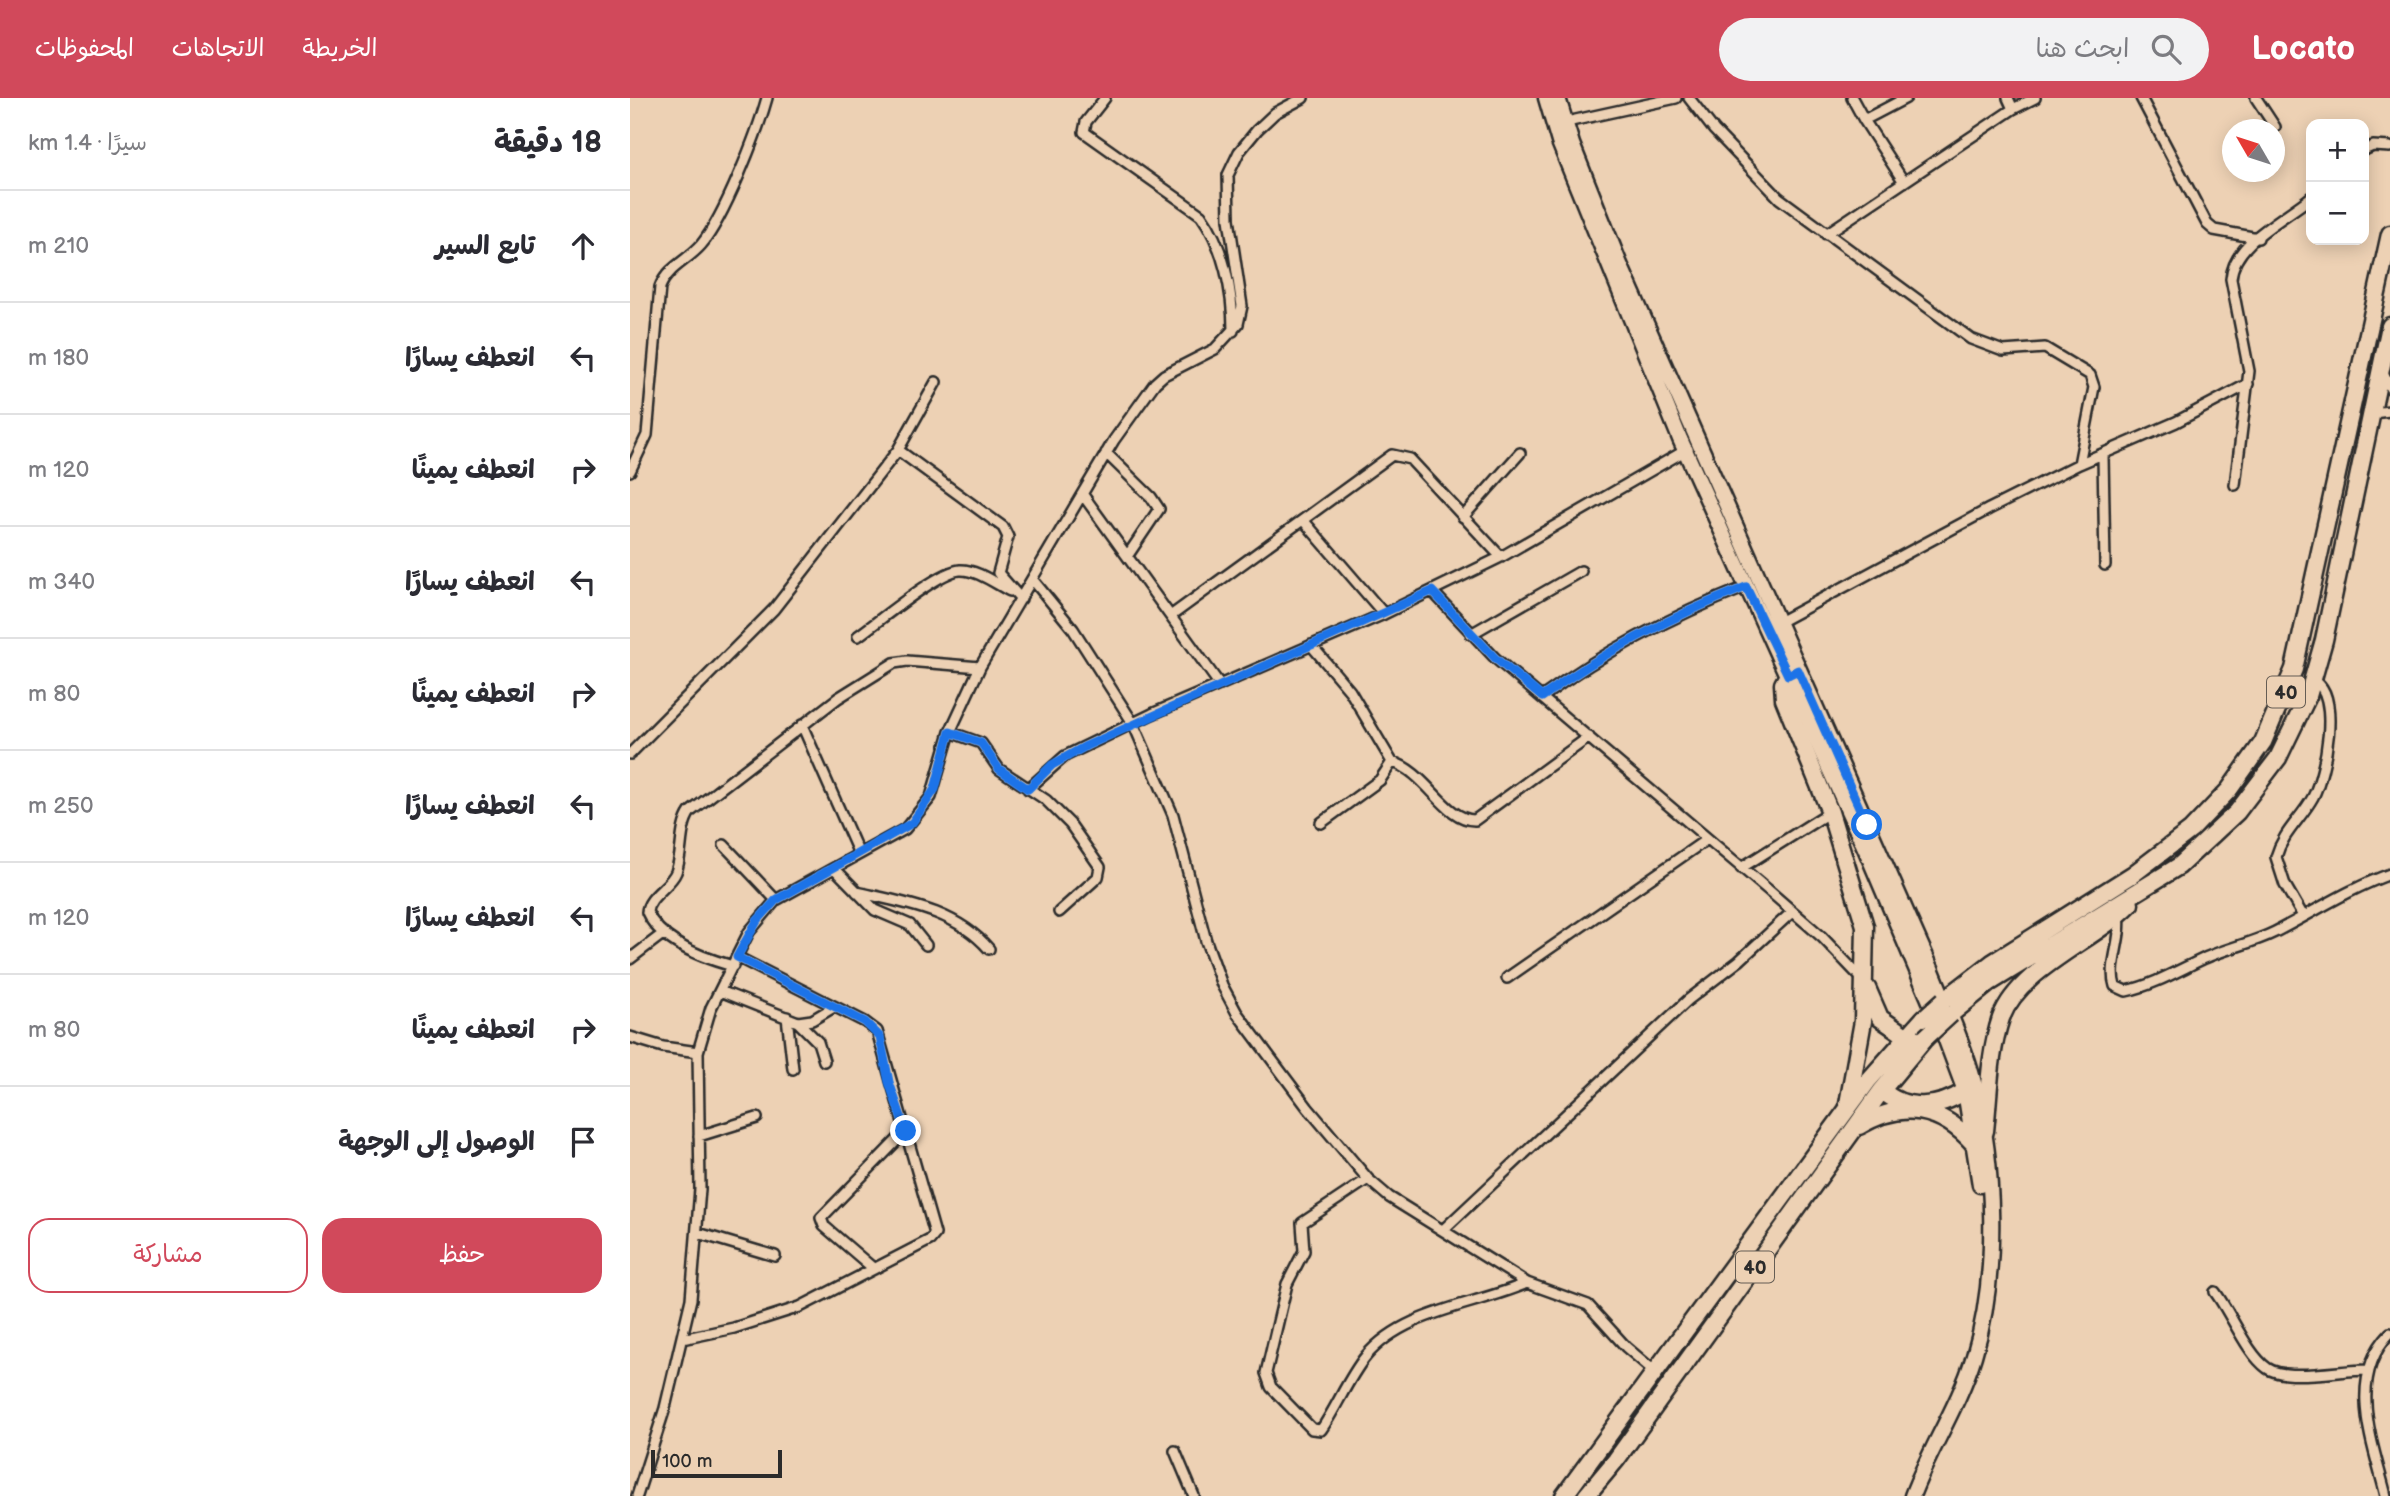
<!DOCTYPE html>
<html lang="ar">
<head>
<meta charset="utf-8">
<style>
	body { margin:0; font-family:"Balsamiq Sans","Playpen Sans Arabic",sans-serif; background:#f2f2f3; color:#2b2b33; direction:rtl }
	.controls { position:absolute; right:21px; top:21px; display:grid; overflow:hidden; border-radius:14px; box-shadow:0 4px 18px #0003 }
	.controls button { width:63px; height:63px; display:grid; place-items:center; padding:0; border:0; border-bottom:2px solid #e1e1e2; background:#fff; color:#2b2b33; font:35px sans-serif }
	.compass { position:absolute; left:1592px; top:21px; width:63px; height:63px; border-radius:50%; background:#fff; box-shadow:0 4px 18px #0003; rotate:309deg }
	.scale { position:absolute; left:21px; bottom:18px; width:131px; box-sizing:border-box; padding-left:7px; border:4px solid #2b2b2b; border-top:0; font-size:19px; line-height:24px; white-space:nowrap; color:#2b2b2b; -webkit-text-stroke:5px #edd1b4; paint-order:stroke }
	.stop { position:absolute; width:21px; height:21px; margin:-16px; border:5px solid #1a73e8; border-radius:50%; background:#fff }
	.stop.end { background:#1a73e8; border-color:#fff; box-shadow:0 2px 7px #0008 }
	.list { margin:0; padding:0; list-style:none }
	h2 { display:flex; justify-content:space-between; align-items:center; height:91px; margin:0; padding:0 28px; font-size:30px }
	h2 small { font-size:23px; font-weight:400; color:#7c7c81 }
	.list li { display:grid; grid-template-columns:46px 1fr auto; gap:21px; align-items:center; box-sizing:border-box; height:112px; padding:0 28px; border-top:2px solid #e1e1e2 }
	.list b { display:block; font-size:26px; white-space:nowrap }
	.list em { font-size:23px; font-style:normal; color:#7c7c81 }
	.actions { display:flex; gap:14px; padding:21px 28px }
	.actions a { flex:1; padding:16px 0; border:2px solid #d1495b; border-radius:21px; text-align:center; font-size:24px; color:#d1495b }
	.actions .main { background:#d1495b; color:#fff }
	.icon { flex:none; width:38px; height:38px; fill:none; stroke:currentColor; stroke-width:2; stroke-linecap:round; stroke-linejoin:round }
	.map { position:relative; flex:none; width:1760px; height:1398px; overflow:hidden; direction:ltr }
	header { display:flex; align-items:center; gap:42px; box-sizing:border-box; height:98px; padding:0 35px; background:#d1495b; color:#fff }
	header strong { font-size:33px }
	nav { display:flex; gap:38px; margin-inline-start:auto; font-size:24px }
	.search { width:490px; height:63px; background:#f2f2f3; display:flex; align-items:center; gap:18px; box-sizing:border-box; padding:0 24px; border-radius:38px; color:#7c7c81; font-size:26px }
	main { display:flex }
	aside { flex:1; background:#fff }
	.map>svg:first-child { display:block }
</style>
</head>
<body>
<header>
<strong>Locato</strong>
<div class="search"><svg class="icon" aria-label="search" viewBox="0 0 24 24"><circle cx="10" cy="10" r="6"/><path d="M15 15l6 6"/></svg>ابحث هنا</div>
<nav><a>الخريطة</a><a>الاتجاهات</a><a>المحفوظات</a></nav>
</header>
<main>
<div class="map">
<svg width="1760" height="1398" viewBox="0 0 1760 1398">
	<rect width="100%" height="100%" fill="#edd1b4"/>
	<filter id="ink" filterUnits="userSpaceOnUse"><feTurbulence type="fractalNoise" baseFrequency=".0143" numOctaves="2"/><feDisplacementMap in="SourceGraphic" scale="14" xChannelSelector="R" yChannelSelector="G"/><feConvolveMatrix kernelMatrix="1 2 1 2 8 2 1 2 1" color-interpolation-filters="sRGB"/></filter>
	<g filter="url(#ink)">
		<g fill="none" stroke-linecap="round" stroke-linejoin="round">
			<defs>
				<path id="street" d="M475 0 456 24 454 34 571 117C594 149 603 194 603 233
					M1059 0 1084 32 1149 100 1341 241 1373 253 1415 250 1460 277 1464 289 1449 366
					M1222 0 1234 22 1276 0
					M1378 0 1383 11
					M1511 0 1577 126 1584 132 1628 140
					M1626 0 1645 29
					M1234 22 1274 84
					M932 25 1046 0
					M1734 52 1743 48 1760 49
					M1196 136 1383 11 1405 0
					M1752 273 1760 290
					M1742 315 1760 313
					M268 352 373 429 378 439 368 475 391 501
					M476 355 521 399 529 411 498 457
					M1473 358 1475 467
					M0 373 17 337 30 189C38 169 57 163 71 147 94 120 127 36 137 0
					M1605 387 1619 273 1601 181C1603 144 1655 121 1681 99
					M453 397 590 587
					M833 419 890 355
					M673 422 754 516
					M403 482 443 531 503 625 543 717 576 843 592 887 607 915 678 1010 738 1081 759 1099 897 1185 958 1207 996 1249 1024 1273
					M802 493 865 560 1137 791 1192 839 1234 883
					M542 517 762 357 780 361 871 459
					M1149 524 1359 411 1449 366 1546 324 1618 286
					M841 536 951 473
					M228 538C248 524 309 473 330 472 346 471 366 486 380 493
					M681 547 720 593 762 664 750 682 691 725
					M912 599C975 553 1044 517 1116 489
					M172 627 229 756
					M320 634 351 645 369 671 416 702 440 726 470 769 468 779 429 814
					M0 656 144 511 268 352 306 284
					M762 664C796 673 815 723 845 722L959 639
					M398 691 435 658 522 616 754 516 871 459 1058 351
					M94 747 146 802
					M204 770 245 812 280 827 296 847
					M1111 770 1200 714
					M227 794C275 805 325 812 359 851
					M1489 817C1493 840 1478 867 1485 888L1496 893C1524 887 1549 872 1575 860 1598 850 1623 845 1645 834 1684 814 1719 791 1760 776
					M1673 818 1655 787 1646 759C1653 734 1671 721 1683 699 1695 676 1712 595 1683 582
					M0 861 34 835
					M103 868C73 860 31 845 17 814 18 798 40 789 46 774 53 755 49 730 60 714L208 600 264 565 277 563 350 569
					M877 880 1076 742
					M90 893 168 924 182 922 204 909
					M157 919 163 971
					M168 924 188 944 194 963
					M0 939 33 949 68 954
					M69 1038 127 1020
					M738 1081 672 1125 674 1153 657 1186 636 1275 641 1289 682 1331 691 1332C707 1309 718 1280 736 1258 775 1212 845 1208 897 1185
					M814 1131 1058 902 1109 863 1162 814
					M68 1135 145 1158
					M244 1171 194 1128 191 1120 276 1033
					M1585 1194C1601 1215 1617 1256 1637 1270 1656 1284 1715 1271 1739 1272
					M52 1241 104 1230 170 1209 300 1142 305 1136 247 933 235 924 107 859
					M545 1353 564 1398
					M7 1398 35 1310 61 1201 70 1091 68 954 81 910 119 834 146 802 275 731 301 699 320 634 350 569 484 342 525 285 534 277 585 251 608 226 612 208 599 121 598 77 609 54 627 32 645 15 673 0
					M1756 1398C1743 1345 1716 1281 1760 1235"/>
				<path id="primary" d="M916 0 929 44 1050 341 1235 750 1313 934 1335 993 1350 1087
					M928 0 942 46 989 164 1301 870C1316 908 1334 946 1344 985 1365 1066 1369 1177 1344 1258 1329 1307 1300 1350 1282 1398"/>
				<path id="highway" d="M1158 577 1153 586 1154 601 1200 714 1235 828 1233 923 1218 1006
					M1237 890 1250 920 1276 938
					M1314 902 1362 865 1502 777 1561 732 1599 692 1633 644 1664 571 1760 136
					M1321 916 1359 885 1549 768 1607 714 1648 660 1678 598 1694 542 1760 228
					M1252 992C1274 1014 1310 1010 1335 993
					M1229 1028C1273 1002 1311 1009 1344 1046
					M1355 1033C1359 997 1359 955 1371 920 1389 871 1464 843 1500 806
					M934 1398 1238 983 1294 920
					M956 1398 986 1362 1252 992 1295 940"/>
			</defs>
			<use href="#street" stroke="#2b2b2b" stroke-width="14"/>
			<use href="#primary" stroke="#2b2b2b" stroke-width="19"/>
			<use href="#highway" stroke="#2b2b2b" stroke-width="21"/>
			<use href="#street" stroke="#edd1b4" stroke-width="9"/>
			<use href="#primary" stroke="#edd1b4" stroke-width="14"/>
			<use href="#highway" stroke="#edd1b4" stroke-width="16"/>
			<defs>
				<path id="highway-bridge" d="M1294 920 1314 902
					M1295 940 1321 916"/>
			</defs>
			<use href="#highway-bridge" stroke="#2b2b2b" stroke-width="21" stroke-linecap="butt"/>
			<use href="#highway-bridge" stroke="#edd1b4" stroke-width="16"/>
		</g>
	</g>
	<g fill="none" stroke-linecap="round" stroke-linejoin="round" filter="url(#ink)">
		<path stroke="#1a73e8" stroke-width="9" d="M276 1033 259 984 250 939 235 924 107 859 127 823 146 802 282 725 305 691 320 634 351 645 369 671 398 691 422 667 456 648 802 493 865 560 912 599C975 553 1044 517 1116 489L1158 577 1168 572 1237 727"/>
	</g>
	<g text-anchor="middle" stroke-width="5" stroke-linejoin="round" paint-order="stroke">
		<g fill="#edd1b4" stroke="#655d54" stroke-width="2">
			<rect x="1637" y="578.5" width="38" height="31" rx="5"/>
			<rect x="1106" y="1153.5" width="38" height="31" rx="5"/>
		</g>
		<g font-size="19" font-weight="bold" fill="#2b2b2b">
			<text x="1656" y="601">40</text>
			<text x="1125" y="1176">40</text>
		</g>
	</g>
</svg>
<div class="controls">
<button>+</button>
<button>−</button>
</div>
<svg class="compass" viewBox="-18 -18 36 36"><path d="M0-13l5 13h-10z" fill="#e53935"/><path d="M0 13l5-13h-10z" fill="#7c7c81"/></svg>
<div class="scale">100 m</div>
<div class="stop" style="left:1237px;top:727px"></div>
<div class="stop end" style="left:276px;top:1033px"></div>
</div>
<aside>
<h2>18 دقيقة<small>سيرًا · 1.4 km</small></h2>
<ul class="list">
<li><svg class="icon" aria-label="ahead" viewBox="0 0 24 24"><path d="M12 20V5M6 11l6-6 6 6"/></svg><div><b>تابع السير</b></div><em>210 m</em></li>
<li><svg class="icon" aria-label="left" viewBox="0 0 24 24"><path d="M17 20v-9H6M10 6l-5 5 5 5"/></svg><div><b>انعطف يسارًا</b></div><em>180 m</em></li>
<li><svg class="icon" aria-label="right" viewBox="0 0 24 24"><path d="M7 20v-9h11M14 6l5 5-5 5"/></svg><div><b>انعطف يمينًا</b></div><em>120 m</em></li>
<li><svg class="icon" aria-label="left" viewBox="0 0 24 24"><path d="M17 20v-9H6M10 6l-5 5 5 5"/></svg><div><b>انعطف يسارًا</b></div><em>340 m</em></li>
<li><svg class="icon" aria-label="right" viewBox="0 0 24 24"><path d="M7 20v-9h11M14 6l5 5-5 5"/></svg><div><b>انعطف يمينًا</b></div><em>80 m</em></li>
<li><svg class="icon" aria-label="left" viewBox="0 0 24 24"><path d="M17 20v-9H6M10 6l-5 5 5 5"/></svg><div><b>انعطف يسارًا</b></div><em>250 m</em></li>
<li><svg class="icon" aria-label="left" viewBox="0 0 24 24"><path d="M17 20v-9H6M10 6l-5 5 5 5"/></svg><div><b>انعطف يسارًا</b></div><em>120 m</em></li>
<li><svg class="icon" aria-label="right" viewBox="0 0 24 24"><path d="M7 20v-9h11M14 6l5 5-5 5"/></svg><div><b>انعطف يمينًا</b></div><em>80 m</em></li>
<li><svg class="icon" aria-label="arrive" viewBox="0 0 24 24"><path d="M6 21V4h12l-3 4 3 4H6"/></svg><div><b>الوصول إلى الوجهة</b></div></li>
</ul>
<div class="actions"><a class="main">حفظ</a><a>مشاركة</a></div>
</aside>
</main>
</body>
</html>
